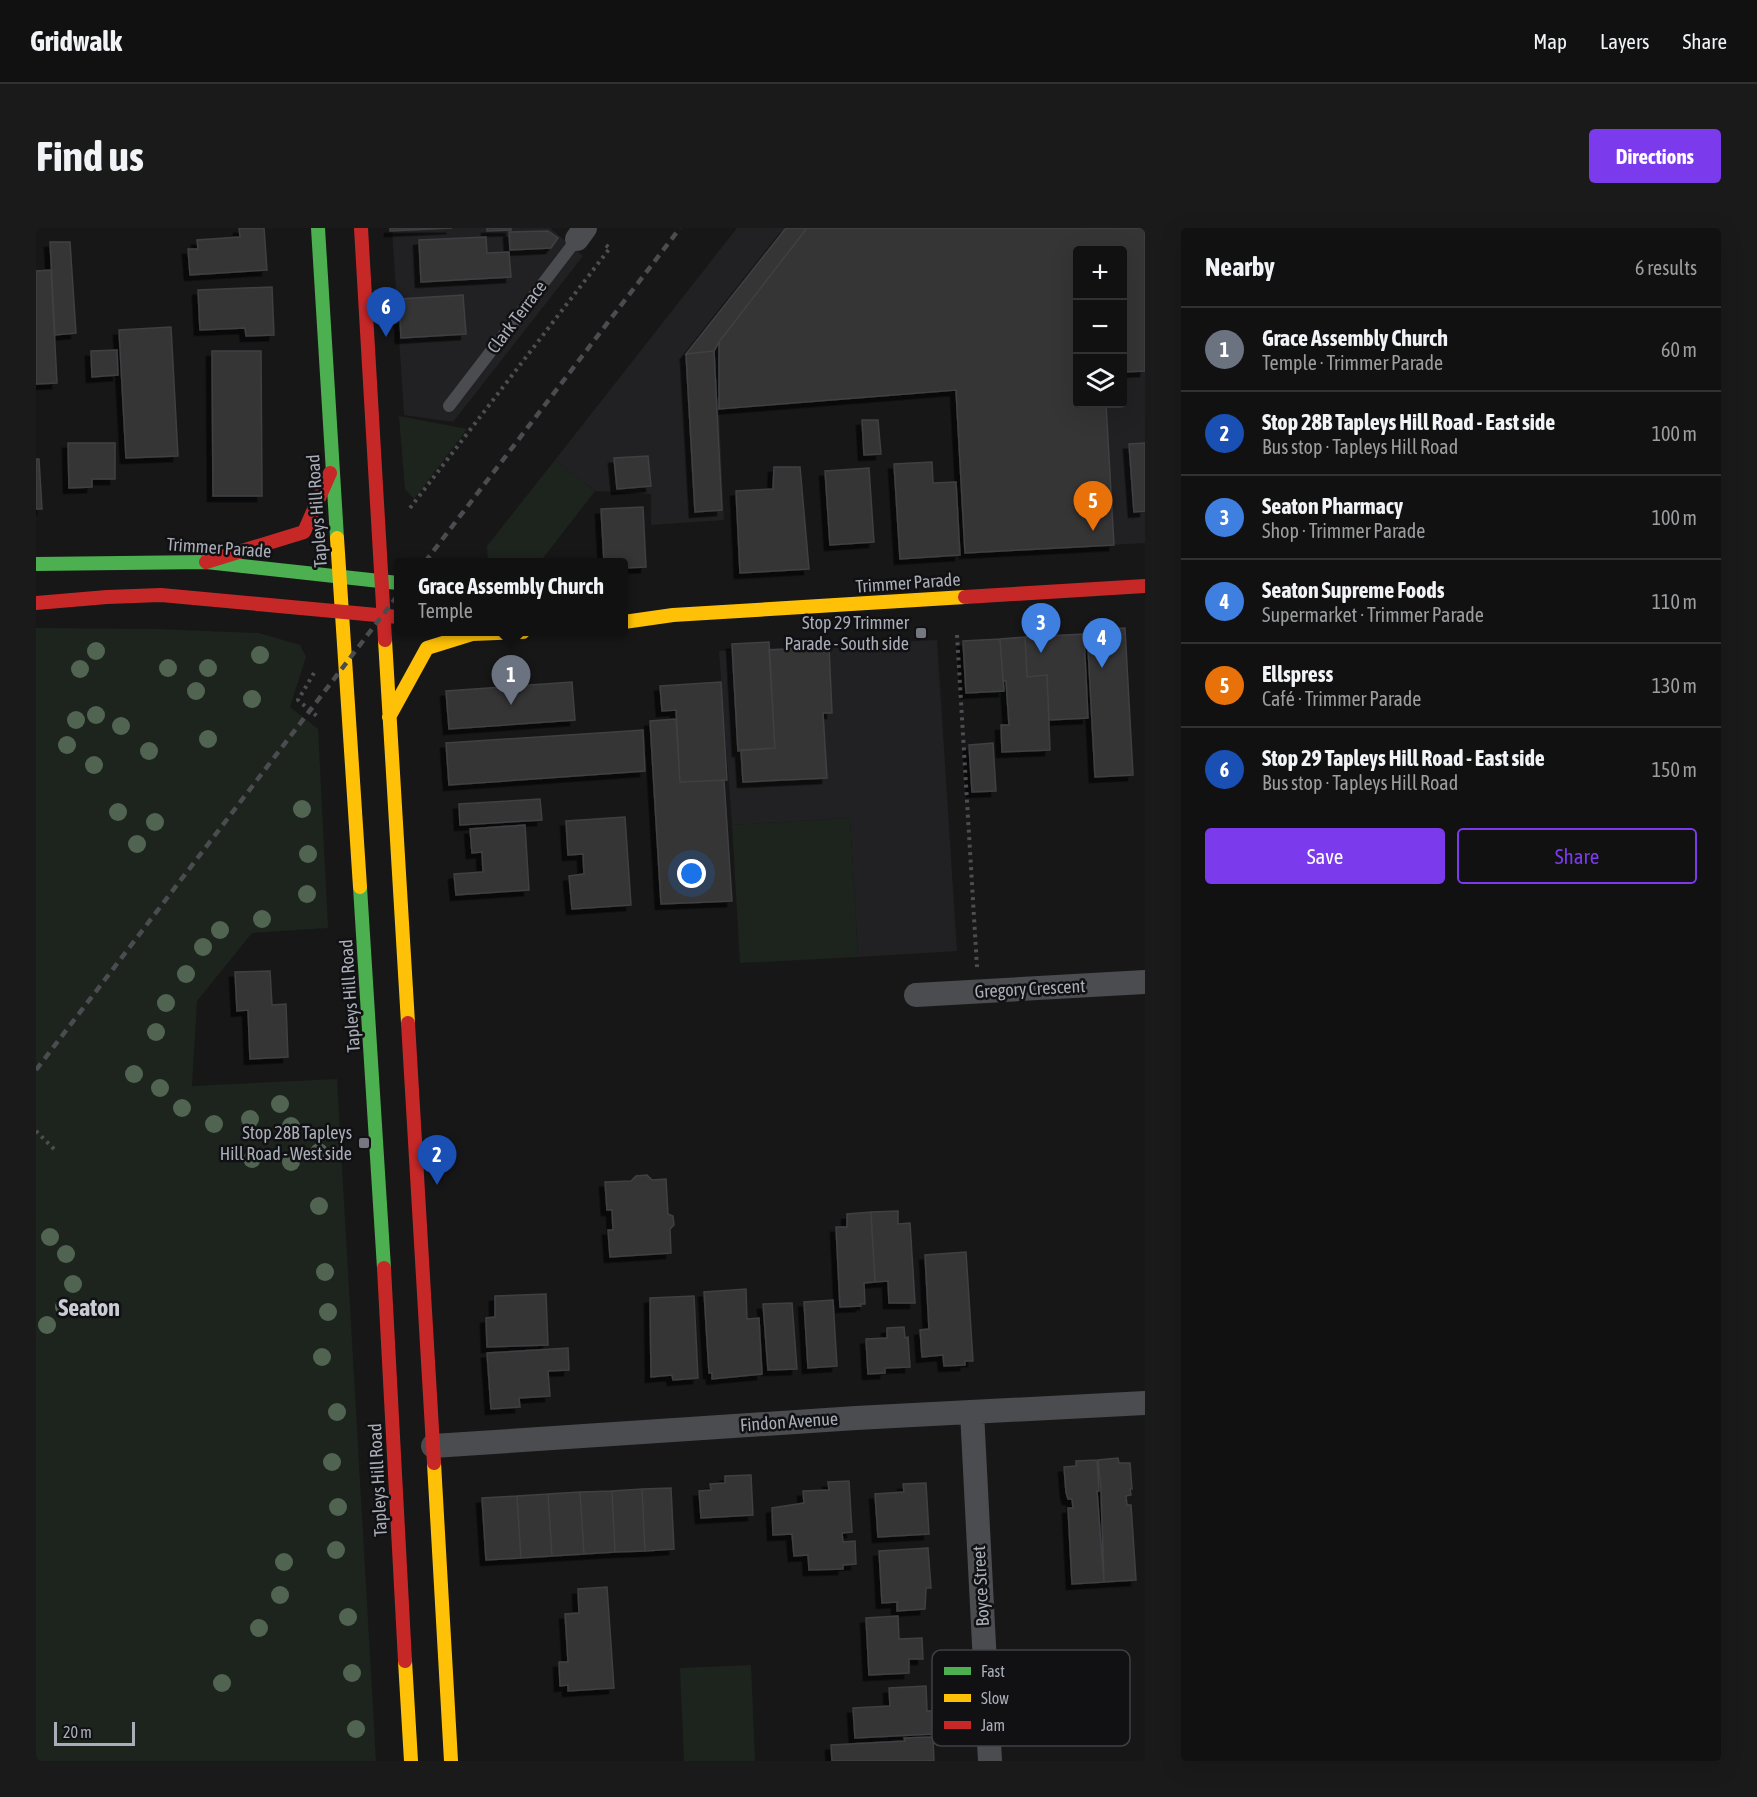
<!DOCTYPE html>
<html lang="en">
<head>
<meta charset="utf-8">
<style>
	body { margin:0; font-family:"Asap Condensed",sans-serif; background:#1a1a1a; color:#f1f3f6 }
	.controls { position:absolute; right:18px; top:18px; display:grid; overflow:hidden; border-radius:6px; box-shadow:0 6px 24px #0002 }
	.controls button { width:54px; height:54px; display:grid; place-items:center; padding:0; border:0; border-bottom:2px solid #303131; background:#111; color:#f1f3f6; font:30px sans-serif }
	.scale { position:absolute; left:18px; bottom:15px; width:81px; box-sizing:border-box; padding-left:6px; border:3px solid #a8adb8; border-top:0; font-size:16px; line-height:21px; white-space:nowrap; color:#a8adb8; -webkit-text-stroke:4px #111113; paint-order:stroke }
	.you { position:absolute; left:656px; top:646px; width:21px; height:21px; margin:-15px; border:4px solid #fff; border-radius:50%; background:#1a73e8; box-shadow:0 0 0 9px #1a73e833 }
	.badge { display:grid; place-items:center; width:39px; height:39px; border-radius:50%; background:#7c3aed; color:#fff; font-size:20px; font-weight:700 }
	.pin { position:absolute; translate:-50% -50px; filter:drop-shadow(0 2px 3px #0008) }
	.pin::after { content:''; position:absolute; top:32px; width:21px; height:18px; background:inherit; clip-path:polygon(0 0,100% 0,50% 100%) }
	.popup { position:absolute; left:358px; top:330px; width:234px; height:78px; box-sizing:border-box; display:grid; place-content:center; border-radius:6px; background:#111; filter:drop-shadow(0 2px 4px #0005); font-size:20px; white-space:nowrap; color:#9c9d9f }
	.popup b { font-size:22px; color:#f1f3f6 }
	.popup::after { content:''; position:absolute; left:50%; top:100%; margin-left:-12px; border:12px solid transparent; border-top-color:#111 }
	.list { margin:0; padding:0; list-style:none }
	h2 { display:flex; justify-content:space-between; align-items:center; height:78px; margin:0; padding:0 24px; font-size:26px }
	h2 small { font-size:20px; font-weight:400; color:#9c9d9f }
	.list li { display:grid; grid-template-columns:39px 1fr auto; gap:18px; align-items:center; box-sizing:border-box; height:84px; padding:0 24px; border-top:2px solid #303131 }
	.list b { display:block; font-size:22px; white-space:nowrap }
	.list p { margin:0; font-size:20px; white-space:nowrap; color:#9c9d9f }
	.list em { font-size:20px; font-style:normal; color:#9c9d9f }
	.actions { display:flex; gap:12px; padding:18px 24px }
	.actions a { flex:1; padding:14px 0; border:2px solid #7c3aed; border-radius:6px; text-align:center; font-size:21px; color:#7c3aed }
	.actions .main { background:#7c3aed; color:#fff }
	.icon { flex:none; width:33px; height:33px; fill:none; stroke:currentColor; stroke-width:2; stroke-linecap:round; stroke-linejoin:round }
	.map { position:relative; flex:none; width:1109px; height:1533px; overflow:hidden; border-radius:6px }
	header { display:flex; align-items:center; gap:36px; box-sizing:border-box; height:84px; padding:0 30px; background:#111; border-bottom:2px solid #303131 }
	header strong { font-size:28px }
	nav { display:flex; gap:33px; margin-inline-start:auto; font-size:21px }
	.intro { display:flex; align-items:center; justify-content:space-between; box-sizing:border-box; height:144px; padding:0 36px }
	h1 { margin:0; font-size:42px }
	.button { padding:15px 27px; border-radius:6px; background:#7c3aed; color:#fff; font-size:21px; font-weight:700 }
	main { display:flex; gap:36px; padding:0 36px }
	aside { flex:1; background:#111; border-radius:6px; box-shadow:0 6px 24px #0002 }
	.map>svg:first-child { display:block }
</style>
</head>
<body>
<header>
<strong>Gridwalk</strong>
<nav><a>Map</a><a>Layers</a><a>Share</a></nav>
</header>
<div class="intro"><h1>Find us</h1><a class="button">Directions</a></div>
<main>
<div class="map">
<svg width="1109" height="1533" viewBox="0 0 1109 1533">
	<defs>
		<filter id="shadow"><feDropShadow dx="-5.5" dy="5.5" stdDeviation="0" flood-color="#0009"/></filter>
	</defs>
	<rect width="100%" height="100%" fill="#171717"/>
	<path fill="#212123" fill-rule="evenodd" d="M356 0H514L547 28 417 194 368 187Z
		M701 0H1109V315L929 325 919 162 683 181 688 292 615 297V266L559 263 519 232ZM1042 22H1086V176H1042Z
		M901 412 921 723 822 729 814 590 696 597 683 423Z"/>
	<path fill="#1d241e" d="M363 188 431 201 378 271 369 261Z
		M519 232 559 263 504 334H452L451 318Z
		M0 400 120 401 223 405 264 417 270 429 254 479 282 501 292 700 216 705 161 773 156 858 301 851 340 1533H0Z
		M814 590 822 729 704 735 696 597Z
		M715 1437 719 1533H648L644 1440Z"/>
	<path fill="#353536" stroke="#3f4043" stroke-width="1.5" filter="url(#shadow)" d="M203 0H228L231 42 154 47 152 21H162L161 12 204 9Z
		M354 0H416L354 3Z
		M451 0H475V2L451 3Z
		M750 0H771L683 114 678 123 650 126Z
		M771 0H1109V143L1086 144V22H1042V176H1070L1078 317 929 325 920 162 683 181V114Z
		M512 3 522 10 515 20 474 22 473 4Z
		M450 9 451 25 473 24 475 49 385 54 383 12Z
		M14 14H34L40 105 19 107Z
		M15 42 21 155 0 156V43Z
		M236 59 238 107 210 108 209 100 164 102 162 62Z
		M427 67 430 106 365 110 363 71Z
		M135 99 142 228 90 230 83 102Z
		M81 122 82 147 56 149 55 123Z
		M176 123H225L226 268H177Z
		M678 123 686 282 659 284 650 126Z
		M826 192H842L845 226 828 227Z
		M32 215H79V251H56V259L33 260Z
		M1109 215V283L1098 284 1093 216Z
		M612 228 615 258 581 261 578 230Z
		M0 231H3L6 281H0Z
		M896 234 897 255 920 254 924 327 864 331 858 236Z
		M738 239H764L773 341 704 345 700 263 737 261Z
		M833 240 838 314 794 317 789 243Z
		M607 279 610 339 588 340V334H568L565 281Z
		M1089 400 1097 547 1059 549 1051 402Z
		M1048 406 1052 490 1013 492 1011 447 991 449 989 409Z
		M989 409 991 449 1011 447 1014 522 966 524 965 497H973L970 453H967L964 411Z
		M964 411 968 463 930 465 927 413Z
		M733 414 739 520 702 523 696 416Z
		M793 419 796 485H787L791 550 707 554 705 522 739 520 733 422Z
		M536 454 539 492 413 501 410 463Z
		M685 454 691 552 644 554 640 482 626 483 624 458Z
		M640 491 644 554 688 552 696 673 625 676 614 493Z
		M607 502 609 543 413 557 410 515Z
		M957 515 960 563 936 564 933 517Z
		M504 571 506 592 424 597 423 576Z
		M589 589 595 677 536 681 533 648 548 646 547 626 532 627 530 593Z
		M489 597 493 662 420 667 418 646 447 644 446 624 436 625 434 601Z
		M234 743 236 777 250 776 252 829 214 831 212 782 201 783 199 744Z
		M611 947 616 952 630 951 632 986 637 988 638 997 634 1001 635 1025 574 1029 572 1002H577L576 982H571L569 954 595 953 600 948Z
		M862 983V996L874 995 879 1075H853L852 1053 839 1054 835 984Z
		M835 984 839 1054 828 1055 829 1076H824L825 1078 804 1079 800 999H811V986Z
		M930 1024 937 1133H929V1137L908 1138 907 1127 886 1129 884 1102 893 1101 889 1027Z
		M710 1061 711 1091 723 1090 726 1146 676 1151V1145H673L668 1064Z
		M510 1066 512 1117 451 1119 450 1090 459 1089V1068Z
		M658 1068 662 1150 637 1152 636 1147 615 1149 614 1070Z
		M797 1072 801 1138 772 1140 768 1074Z
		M756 1075 761 1141 732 1142 727 1076Z
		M868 1099 869 1110 872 1109 874 1139 849 1140V1145L832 1146 830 1111 851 1110V1100Z
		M532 1120 533 1142 512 1143 514 1168 483 1170 484 1179 455 1181 451 1125Z
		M1082 1230 1083 1235H1094L1096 1261H1094L1095 1267 1090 1268 1091 1277H1095L1100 1352 1068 1354 1065 1263 1062 1232Z
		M1061 1232 1063 1263H1061L1068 1354 1036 1356 1032 1280H1037L1036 1271H1032L1030 1264 1028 1239 1040 1238V1233Z
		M715 1247 717 1287 665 1290 663 1263 675 1262 674 1256 689 1255V1248Z
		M813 1253 816 1304 806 1305 807 1314 819 1313 820 1336 807 1337V1341L773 1342 772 1327 758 1328 756 1306 737 1307 736 1280 768 1275 767 1263 793 1262 792 1254Z
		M890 1255 893 1306 842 1309 839 1266 868 1264 867 1256Z
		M635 1260 638 1321 609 1323 606 1261Z
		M606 1261 609 1323 579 1324 576 1263Z
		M576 1263 579 1324 548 1326 544 1264Z
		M544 1264 548 1326 516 1328 512 1266Z
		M512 1266 516 1328 485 1330 481 1268Z
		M481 1268 485 1330 450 1332 446 1270Z
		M892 1320 895 1360H890L889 1381 861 1383V1374L846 1375 843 1323Z
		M571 1359 578 1460 532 1463V1457L524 1458 523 1434H532L529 1386 543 1385 542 1361Z
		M862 1388 863 1411 886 1410 887 1431H873V1445L833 1447 830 1390Z
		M890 1458 891 1483H896L897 1506 819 1510 817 1480 854 1478 853 1460Z
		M897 1509 898 1533H796L795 1517 869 1513 868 1510Z"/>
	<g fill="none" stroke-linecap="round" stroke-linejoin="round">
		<path stroke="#4d4e52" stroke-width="4" stroke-dasharray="3 4.5" stroke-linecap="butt" d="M374 280 574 20 568 16
			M921 407 941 739
			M278 445 262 472 282 489
			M0 903 20 923"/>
		<path stroke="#4b4c50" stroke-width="12" d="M413 178 541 11"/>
		<path stroke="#4b4c50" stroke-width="24" d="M541 11 549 0
			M880 767 1109 754
			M936 1184 954 1533
			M397 1218 820 1190 1109 1175"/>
		<path stroke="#4caf50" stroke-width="14" d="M282 0 301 310
			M0 336 170 334 362 355
			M324 659 348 1040"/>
		<path stroke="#ffc107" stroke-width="14" d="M301 310 324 659
			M588 394 637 387 929 369
			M349 412 372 795
			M353 489 391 420 436 406 487 404
			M398 1235 415 1533
			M369 1433 375 1533"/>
		<path stroke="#c62828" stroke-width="14" d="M325 0 349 412
			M170 334 268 304 294 245
			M929 369 1109 358
			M0 375 71 369 125 367 362 389
			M372 795 398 1235
			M348 1040 369 1433"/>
		<path stroke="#4b4c4f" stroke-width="4.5" stroke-dasharray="8 6" stroke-linecap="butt" d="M389 334 644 0
			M0 842 362 367"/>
	</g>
	<g fill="#506451">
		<circle cx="60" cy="423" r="9"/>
		<circle cx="224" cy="427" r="9"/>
		<circle cx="132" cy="440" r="9"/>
		<circle cx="172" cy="440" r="9"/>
		<circle cx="44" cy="441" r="9"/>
		<circle cx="160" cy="463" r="9"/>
		<circle cx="216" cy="471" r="9"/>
		<circle cx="60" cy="487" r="9"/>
		<circle cx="40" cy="492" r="9"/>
		<circle cx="85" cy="498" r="9"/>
		<circle cx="172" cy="511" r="9"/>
		<circle cx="31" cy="517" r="9"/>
		<circle cx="113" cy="523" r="9"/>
		<circle cx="58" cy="537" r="9"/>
		<circle cx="266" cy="581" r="9"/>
		<circle cx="82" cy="584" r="9"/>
		<circle cx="119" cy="594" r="9"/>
		<circle cx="101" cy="616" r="9"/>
		<circle cx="272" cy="626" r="9"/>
		<circle cx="271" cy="666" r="9"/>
		<circle cx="226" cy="691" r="9"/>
		<circle cx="184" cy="702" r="9"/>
		<circle cx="167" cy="719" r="9"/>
		<circle cx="150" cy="746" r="9"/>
		<circle cx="130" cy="775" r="9"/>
		<circle cx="120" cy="804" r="9"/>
		<circle cx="98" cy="846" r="9"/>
		<circle cx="124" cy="860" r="9"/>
		<circle cx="244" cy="876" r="9"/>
		<circle cx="146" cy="880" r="9"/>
		<circle cx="214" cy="891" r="9"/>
		<circle cx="178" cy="896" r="9"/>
		<circle cx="255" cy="898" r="9"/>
		<circle cx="283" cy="924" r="9"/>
		<circle cx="216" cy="931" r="9"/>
		<circle cx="255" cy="934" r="9"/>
		<circle cx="283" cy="978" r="9"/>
		<circle cx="14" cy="1009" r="9"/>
		<circle cx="30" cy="1026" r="9"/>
		<circle cx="289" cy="1044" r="9"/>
		<circle cx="37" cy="1056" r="9"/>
		<circle cx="28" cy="1079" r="9"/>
		<circle cx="292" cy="1084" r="9"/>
		<circle cx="11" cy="1097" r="9"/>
		<circle cx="286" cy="1129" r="9"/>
		<circle cx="301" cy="1184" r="9"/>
		<circle cx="296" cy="1234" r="9"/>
		<circle cx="302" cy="1279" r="9"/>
		<circle cx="300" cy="1322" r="9"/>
		<circle cx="248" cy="1334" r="9"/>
		<circle cx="244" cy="1367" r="9"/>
		<circle cx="312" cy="1389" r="9"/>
		<circle cx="223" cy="1400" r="9"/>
		<circle cx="316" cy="1445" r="9"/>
		<circle cx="186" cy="1455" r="9"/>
		<circle cx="320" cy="1501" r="9"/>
	</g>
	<g fill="#757880" stroke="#111113" stroke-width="2">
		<rect x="879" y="399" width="12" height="12" rx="3"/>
		<rect x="322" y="909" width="12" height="12" rx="3"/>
	</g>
	<g text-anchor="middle" stroke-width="5" stroke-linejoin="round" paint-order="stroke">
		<g font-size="18" fill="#a8adb8" stroke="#111113">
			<text transform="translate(481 89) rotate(-53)" y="6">Clark Terrace</text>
			<text transform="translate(281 283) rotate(-94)" y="6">Tapleys Hill Road</text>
			<text transform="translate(183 320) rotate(4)" y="6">Trimmer Parade</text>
			<text transform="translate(872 355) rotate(-4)" y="6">Trimmer Parade</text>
			<text transform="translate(994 761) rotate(-3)" y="6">Gregory Crescent</text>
			<text transform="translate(314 768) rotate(-94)" y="6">Tapleys Hill Road</text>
			<text transform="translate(753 1194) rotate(-4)" y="6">Findon Avenue</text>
			<text transform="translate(342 1252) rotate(-93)" y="6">Tapleys Hill Road</text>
			<text transform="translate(945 1358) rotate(-93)" y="6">Boyce Street</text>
		</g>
		<g font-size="18" fill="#a8adb8" stroke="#111113" text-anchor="end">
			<text x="873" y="401">Stop 29 Trimmer<tspan x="873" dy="21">Parade - South side</tspan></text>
			<text x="316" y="911">Stop 28B Tapleys<tspan x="316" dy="21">Hill Road - West side</tspan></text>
		</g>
		<g font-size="24" font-weight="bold" fill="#c9ccd4" stroke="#111113">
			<text x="53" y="1088">Seaton</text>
		</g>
	</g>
	<rect x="896" y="1422" width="198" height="96" rx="9" fill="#111113" stroke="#3e4045" stroke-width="1.5"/>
	<rect x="908" y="1439" width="27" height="8" fill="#4caf50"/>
	<rect x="908" y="1466" width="27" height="8" fill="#ffc107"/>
	<rect x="908" y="1493" width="27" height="8" fill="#c62828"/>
	<g font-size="16" fill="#a8adb8">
		<text x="945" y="1449">Fast</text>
		<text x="945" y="1476">Slow</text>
		<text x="945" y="1503">Jam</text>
	</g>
</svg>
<div class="controls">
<button>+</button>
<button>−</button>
<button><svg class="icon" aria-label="layers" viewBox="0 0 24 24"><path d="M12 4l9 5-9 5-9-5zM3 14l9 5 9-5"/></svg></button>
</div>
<div class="scale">20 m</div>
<div class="you"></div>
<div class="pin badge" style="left:475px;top:477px;background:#6b7280">1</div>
<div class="popup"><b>Grace Assembly Church</b>Temple</div>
<div class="pin badge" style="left:401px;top:957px;background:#1a4fb4">2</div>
<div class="pin badge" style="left:1005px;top:425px;background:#3f7fe0">3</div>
<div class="pin badge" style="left:1066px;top:440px;background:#3f7fe0">4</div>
<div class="pin badge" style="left:1057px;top:303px;background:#e8710a">5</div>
<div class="pin badge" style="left:350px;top:109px;background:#1a4fb4">6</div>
</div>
<aside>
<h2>Nearby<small>6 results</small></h2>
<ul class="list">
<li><span class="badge" style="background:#6b7280">1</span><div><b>Grace Assembly Church</b><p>Temple · Trimmer Parade</p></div><em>60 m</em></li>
<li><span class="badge" style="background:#1a4fb4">2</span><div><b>Stop 28B Tapleys Hill Road - East side</b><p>Bus stop · Tapleys Hill Road</p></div><em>100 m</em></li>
<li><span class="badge" style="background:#3f7fe0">3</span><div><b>Seaton Pharmacy</b><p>Shop · Trimmer Parade</p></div><em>100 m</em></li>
<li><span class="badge" style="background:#3f7fe0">4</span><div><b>Seaton Supreme Foods</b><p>Supermarket · Trimmer Parade</p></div><em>110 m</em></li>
<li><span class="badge" style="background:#e8710a">5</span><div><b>Ellspress</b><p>Café · Trimmer Parade</p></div><em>130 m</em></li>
<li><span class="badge" style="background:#1a4fb4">6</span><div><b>Stop 29 Tapleys Hill Road - East side</b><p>Bus stop · Tapleys Hill Road</p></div><em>150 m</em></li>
</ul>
<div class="actions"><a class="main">Save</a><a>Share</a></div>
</aside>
</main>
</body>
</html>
